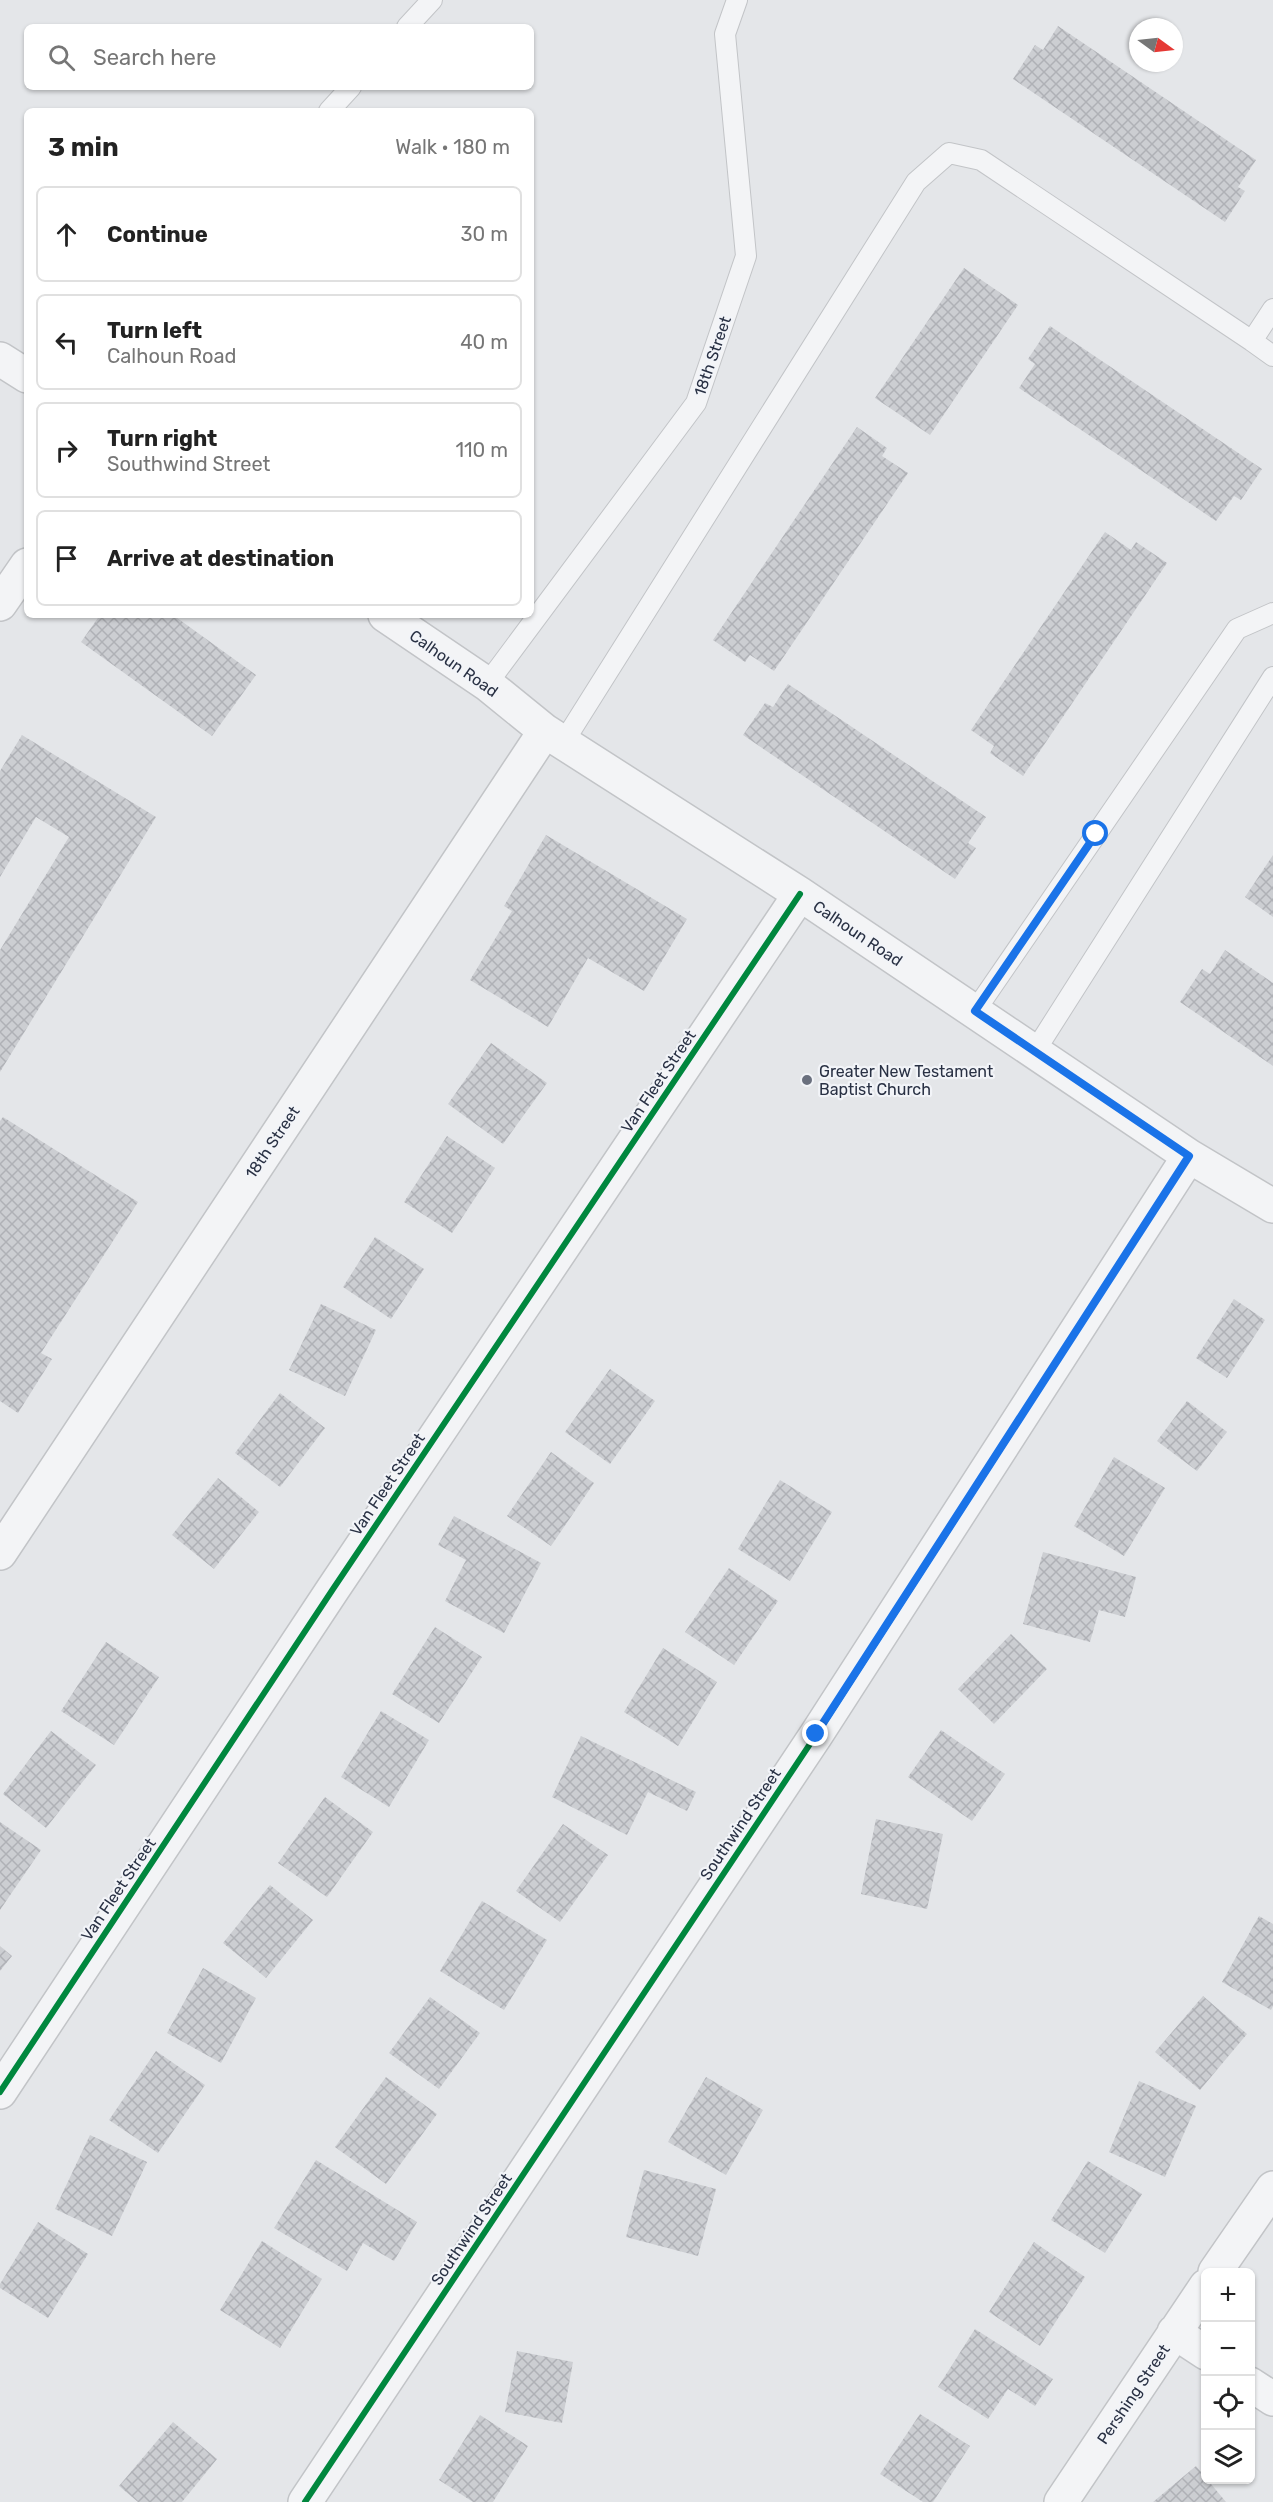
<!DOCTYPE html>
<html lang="en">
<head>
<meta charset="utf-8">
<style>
	body { margin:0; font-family:Rubik,sans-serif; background:#f6f6f6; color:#222 }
	.controls { position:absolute; right:18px; bottom:18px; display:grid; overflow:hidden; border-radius:9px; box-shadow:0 2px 4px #0004 }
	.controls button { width:54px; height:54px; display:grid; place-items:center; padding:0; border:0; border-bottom:2px solid #e0e0e0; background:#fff; color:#222; font:30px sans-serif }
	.compass { position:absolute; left:1129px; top:18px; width:54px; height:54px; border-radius:50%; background:#fff; box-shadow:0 2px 4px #0004; rotate:105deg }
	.stop { position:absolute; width:18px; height:18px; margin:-14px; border:4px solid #1a73e8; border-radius:50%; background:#fff }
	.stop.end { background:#1a73e8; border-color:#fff; box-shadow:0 2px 6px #0008 }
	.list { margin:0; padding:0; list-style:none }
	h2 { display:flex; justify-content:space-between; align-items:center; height:78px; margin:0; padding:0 24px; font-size:26px }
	h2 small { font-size:20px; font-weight:400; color:#767676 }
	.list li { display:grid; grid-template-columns:39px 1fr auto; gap:18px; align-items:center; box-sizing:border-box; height:96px; margin:0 12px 12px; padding:0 12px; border:2px solid #e0e0e0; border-radius:9px }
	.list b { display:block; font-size:22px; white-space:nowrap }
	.list p { margin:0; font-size:20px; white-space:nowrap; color:#767676 }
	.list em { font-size:20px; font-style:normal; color:#767676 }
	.icon { flex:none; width:33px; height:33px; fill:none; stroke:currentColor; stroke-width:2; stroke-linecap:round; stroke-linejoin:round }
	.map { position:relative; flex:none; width:1273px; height:2502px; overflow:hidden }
	.search { position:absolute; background:#fff; box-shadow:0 2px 4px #0004; left:24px; top:24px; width:510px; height:66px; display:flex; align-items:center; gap:15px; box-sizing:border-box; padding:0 21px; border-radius:9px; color:#767676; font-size:22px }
	.panel { position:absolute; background:#fff; box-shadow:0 2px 4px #0004; left:24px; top:108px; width:510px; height:510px; border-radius:9px }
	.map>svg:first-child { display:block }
</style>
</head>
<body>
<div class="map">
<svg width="1273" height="2502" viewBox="0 0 1273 2502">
	<defs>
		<pattern id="building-cross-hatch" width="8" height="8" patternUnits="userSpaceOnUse" patternTransform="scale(1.5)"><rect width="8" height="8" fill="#ccced2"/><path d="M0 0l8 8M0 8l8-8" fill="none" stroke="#afb1b6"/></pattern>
	</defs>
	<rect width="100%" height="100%" fill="#e4e6e9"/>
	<path fill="url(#building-cross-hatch)" d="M1058 26 1256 160 1238 187 1245 191 1225 222 1013 79 1035 45 1043 50Z
		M964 268 1018 305 930 435 875 398Z
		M1050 326 1262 469 1241 500 1234 496 1216 521 1019 388 1035 364 1028 359Z
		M857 427 887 448 882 456 908 473 774 671 750 655 745 662 713 640Z
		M1105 532 1131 550 1136 542 1167 563 1023 776 990 753 994 746 971 730Z
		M100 615H173L256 675 212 736 81 642Z
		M788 684 986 817 968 843 976 848 955 879 743 735 765 703 773 707Z
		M22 735 156 817 0 1072V950L69 837 36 817 0 877V771Z
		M546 835 687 919 644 991 588 958 548 1027 470 980 512 911 504 906Z
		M1273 855V917L1245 897Z
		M1225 950 1273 983V1066L1180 1002 1202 969 1210 974Z
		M491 1043 547 1083 503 1144 448 1104Z
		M3 1117 138 1202 41 1353 52 1359 18 1413 0 1401V1121Z
		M447 1136 495 1168 452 1233 404 1202Z
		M375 1237 424 1269 391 1319 343 1287Z
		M1234 1299 1265 1320 1227 1378 1196 1358Z
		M321 1304 376 1330 345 1396 289 1370Z
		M610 1369 655 1401 610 1464 565 1432Z
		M280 1393 325 1428 280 1487 235 1453Z
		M1187 1401 1227 1432 1197 1471 1157 1441Z
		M551 1452 594 1483 551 1546 507 1516Z
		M1114 1457 1165 1488 1124 1556 1074 1526Z
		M218 1478 259 1512 214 1569 172 1535Z
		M780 1480 832 1512 790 1581 738 1549Z
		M454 1516 541 1563 504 1633 445 1601 466 1560 438 1545Z
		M1043 1552 1136 1577 1125 1617 1099 1610 1090 1642 1023 1624Z
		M729 1568 778 1601 734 1665 685 1632Z
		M435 1627 482 1657 439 1723 392 1694Z
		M1011 1634 1047 1669 994 1724 958 1689Z
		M106 1642 159 1677 114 1745 61 1711Z
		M663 1648 717 1682 678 1746 624 1712Z
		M381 1711 429 1740 389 1807 341 1777Z
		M941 1730 1005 1774 972 1821 908 1777Z
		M51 1731 96 1765 46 1828 3 1794Z
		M581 1736 696 1792 687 1811 648 1792 627 1835 552 1797Z
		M325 1797 373 1832 327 1897 278 1863Z
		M876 1819 943 1834 927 1909 861 1894Z
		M0 1822 41 1850 0 1910Z
		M563 1824 608 1855 560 1922 516 1891Z
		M270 1885 313 1920 266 1978 223 1943Z
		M482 1901 547 1940 504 2010 440 1971Z
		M1259 1916 1273 1924V2006L1271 2010 1222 1982Z
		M0 1946 12 1956 0 1971Z
		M203 1968 256 1998 221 2063 167 2033Z
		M1203 1996 1247 2034 1200 2090 1155 2052Z
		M430 1997 480 2033 439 2089 389 2053Z
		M156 2051 205 2085 158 2153 109 2120Z
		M386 2077 437 2114 386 2184 335 2147Z
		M706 2077 763 2110 726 2175 668 2142Z
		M1139 2081 1196 2106 1165 2177 1109 2152Z
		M90 2135 147 2162 112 2236 55 2209Z
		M316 2160 417 2222 394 2261 363 2243 347 2271 274 2228Z
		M1088 2161 1142 2194 1105 2253 1051 2220Z
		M644 2170 716 2189 698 2256 626 2237Z
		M38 2222 88 2254 48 2318 0 2288V2284Z
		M262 2241 322 2279 280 2348 220 2310Z
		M1034 2242 1085 2277 1040 2346 989 2312Z
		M975 2329 1053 2379 1035 2406 1008 2389 988 2419 938 2387Z
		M517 2351 573 2362 562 2423 505 2412Z
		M920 2414 970 2446 933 2502H923L880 2474Z
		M480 2415 528 2446 493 2502H473L439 2480Z
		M173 2422 217 2459 182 2502H138L119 2486Z
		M1196 2466 1226 2502H1153Z"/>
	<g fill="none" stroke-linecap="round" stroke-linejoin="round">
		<defs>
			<path id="service" d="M407 27 432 0
				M329 111 351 87
				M1273 309 1252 341 1273 356
				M487 684 696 403 746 256 725 34 737 0
				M563 743 916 182 949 153 981 160 1252 341
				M975 1011 1237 629 1273 613
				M1035 1051 1273 677"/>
			<path id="minor" d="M0 359 27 376
				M0 604 27 565
				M385 615 487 684 545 731 800 894 1189 1156 1273 1206
				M0 1553 545 731
				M0 2092 333 1589 800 894
				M1215 2272 1273 2188
				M1174 2332 1206 2353
				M1250 2384 1273 2399
				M305 2502 816 1735 1189 1156
				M1061 2502 1206 2286"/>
		</defs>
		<use href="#service" stroke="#c2c4c7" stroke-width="22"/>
		<use href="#minor" stroke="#c2c4c7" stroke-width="36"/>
		<use href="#service" stroke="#f3f4f6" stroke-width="20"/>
		<use href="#minor" stroke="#f3f4f6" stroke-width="33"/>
		<defs>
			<path id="cycleway" d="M0 2092 333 1589 800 894
				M305 2502 816 1735 1189 1156"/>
		</defs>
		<use href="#cycleway" stroke="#f2f4f8" stroke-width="10"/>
		<use href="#cycleway" stroke="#00873e" stroke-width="6"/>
	</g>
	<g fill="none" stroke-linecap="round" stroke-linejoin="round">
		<path stroke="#1a73e8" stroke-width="8" d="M816 1734 1189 1156 975 1011 1096 834"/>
	</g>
	<circle fill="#6a707e" stroke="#f2f4f8" stroke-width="2" cx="807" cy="1080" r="6"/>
	<g text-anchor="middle" stroke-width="4.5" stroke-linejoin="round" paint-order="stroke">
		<g font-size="16" fill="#293144" stroke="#f2f4f8">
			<text transform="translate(712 356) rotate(-71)" y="6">18th Street</text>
			<text transform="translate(454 663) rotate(35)" y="6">Calhoun Road</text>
			<text transform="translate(858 933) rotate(34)" y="6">Calhoun Road</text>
			<text transform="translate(658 1081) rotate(-56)" y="6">Van Fleet Street</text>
			<text transform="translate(272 1142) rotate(-56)" y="6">18th Street</text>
			<text transform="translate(387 1484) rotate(-56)" y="6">Van Fleet Street</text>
			<text transform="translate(740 1824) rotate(-56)" y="6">Southwind Street</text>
			<text transform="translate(118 1889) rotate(-56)" y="6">Van Fleet Street</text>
			<text transform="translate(471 2229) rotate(-56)" y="6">Southwind Street</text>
			<text transform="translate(1133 2394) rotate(-56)" y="6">Pershing Street</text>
		</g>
		<g font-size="16" fill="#293144" stroke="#f2f4f8" text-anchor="start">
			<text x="819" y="1077">Greater New Testament<tspan x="819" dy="18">Baptist Church</tspan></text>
		</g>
	</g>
</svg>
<div class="controls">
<button>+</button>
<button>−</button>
<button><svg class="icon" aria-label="locate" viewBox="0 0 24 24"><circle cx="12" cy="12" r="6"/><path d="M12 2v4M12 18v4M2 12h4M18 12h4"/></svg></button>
<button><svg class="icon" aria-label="layers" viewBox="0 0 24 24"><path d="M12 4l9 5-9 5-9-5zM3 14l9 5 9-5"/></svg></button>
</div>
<svg class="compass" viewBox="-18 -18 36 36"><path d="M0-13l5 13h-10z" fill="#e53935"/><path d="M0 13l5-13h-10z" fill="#767676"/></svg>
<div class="stop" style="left:1096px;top:834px"></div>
<div class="stop end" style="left:816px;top:1734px"></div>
<div class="search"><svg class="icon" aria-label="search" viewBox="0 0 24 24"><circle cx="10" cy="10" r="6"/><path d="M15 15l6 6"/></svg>Search here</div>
<section class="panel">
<h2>3 min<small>Walk · 180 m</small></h2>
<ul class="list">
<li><svg class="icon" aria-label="ahead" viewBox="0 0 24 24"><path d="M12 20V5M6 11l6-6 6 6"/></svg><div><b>Continue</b></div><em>30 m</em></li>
<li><svg class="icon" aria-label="left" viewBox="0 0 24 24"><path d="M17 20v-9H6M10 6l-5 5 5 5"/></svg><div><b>Turn left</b><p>Calhoun Road</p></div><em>40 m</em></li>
<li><svg class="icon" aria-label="right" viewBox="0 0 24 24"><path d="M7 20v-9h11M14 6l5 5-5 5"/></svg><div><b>Turn right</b><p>Southwind Street</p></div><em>110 m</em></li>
<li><svg class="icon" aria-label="arrive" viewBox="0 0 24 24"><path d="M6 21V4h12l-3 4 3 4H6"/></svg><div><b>Arrive at destination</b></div></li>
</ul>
</section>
</div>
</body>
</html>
